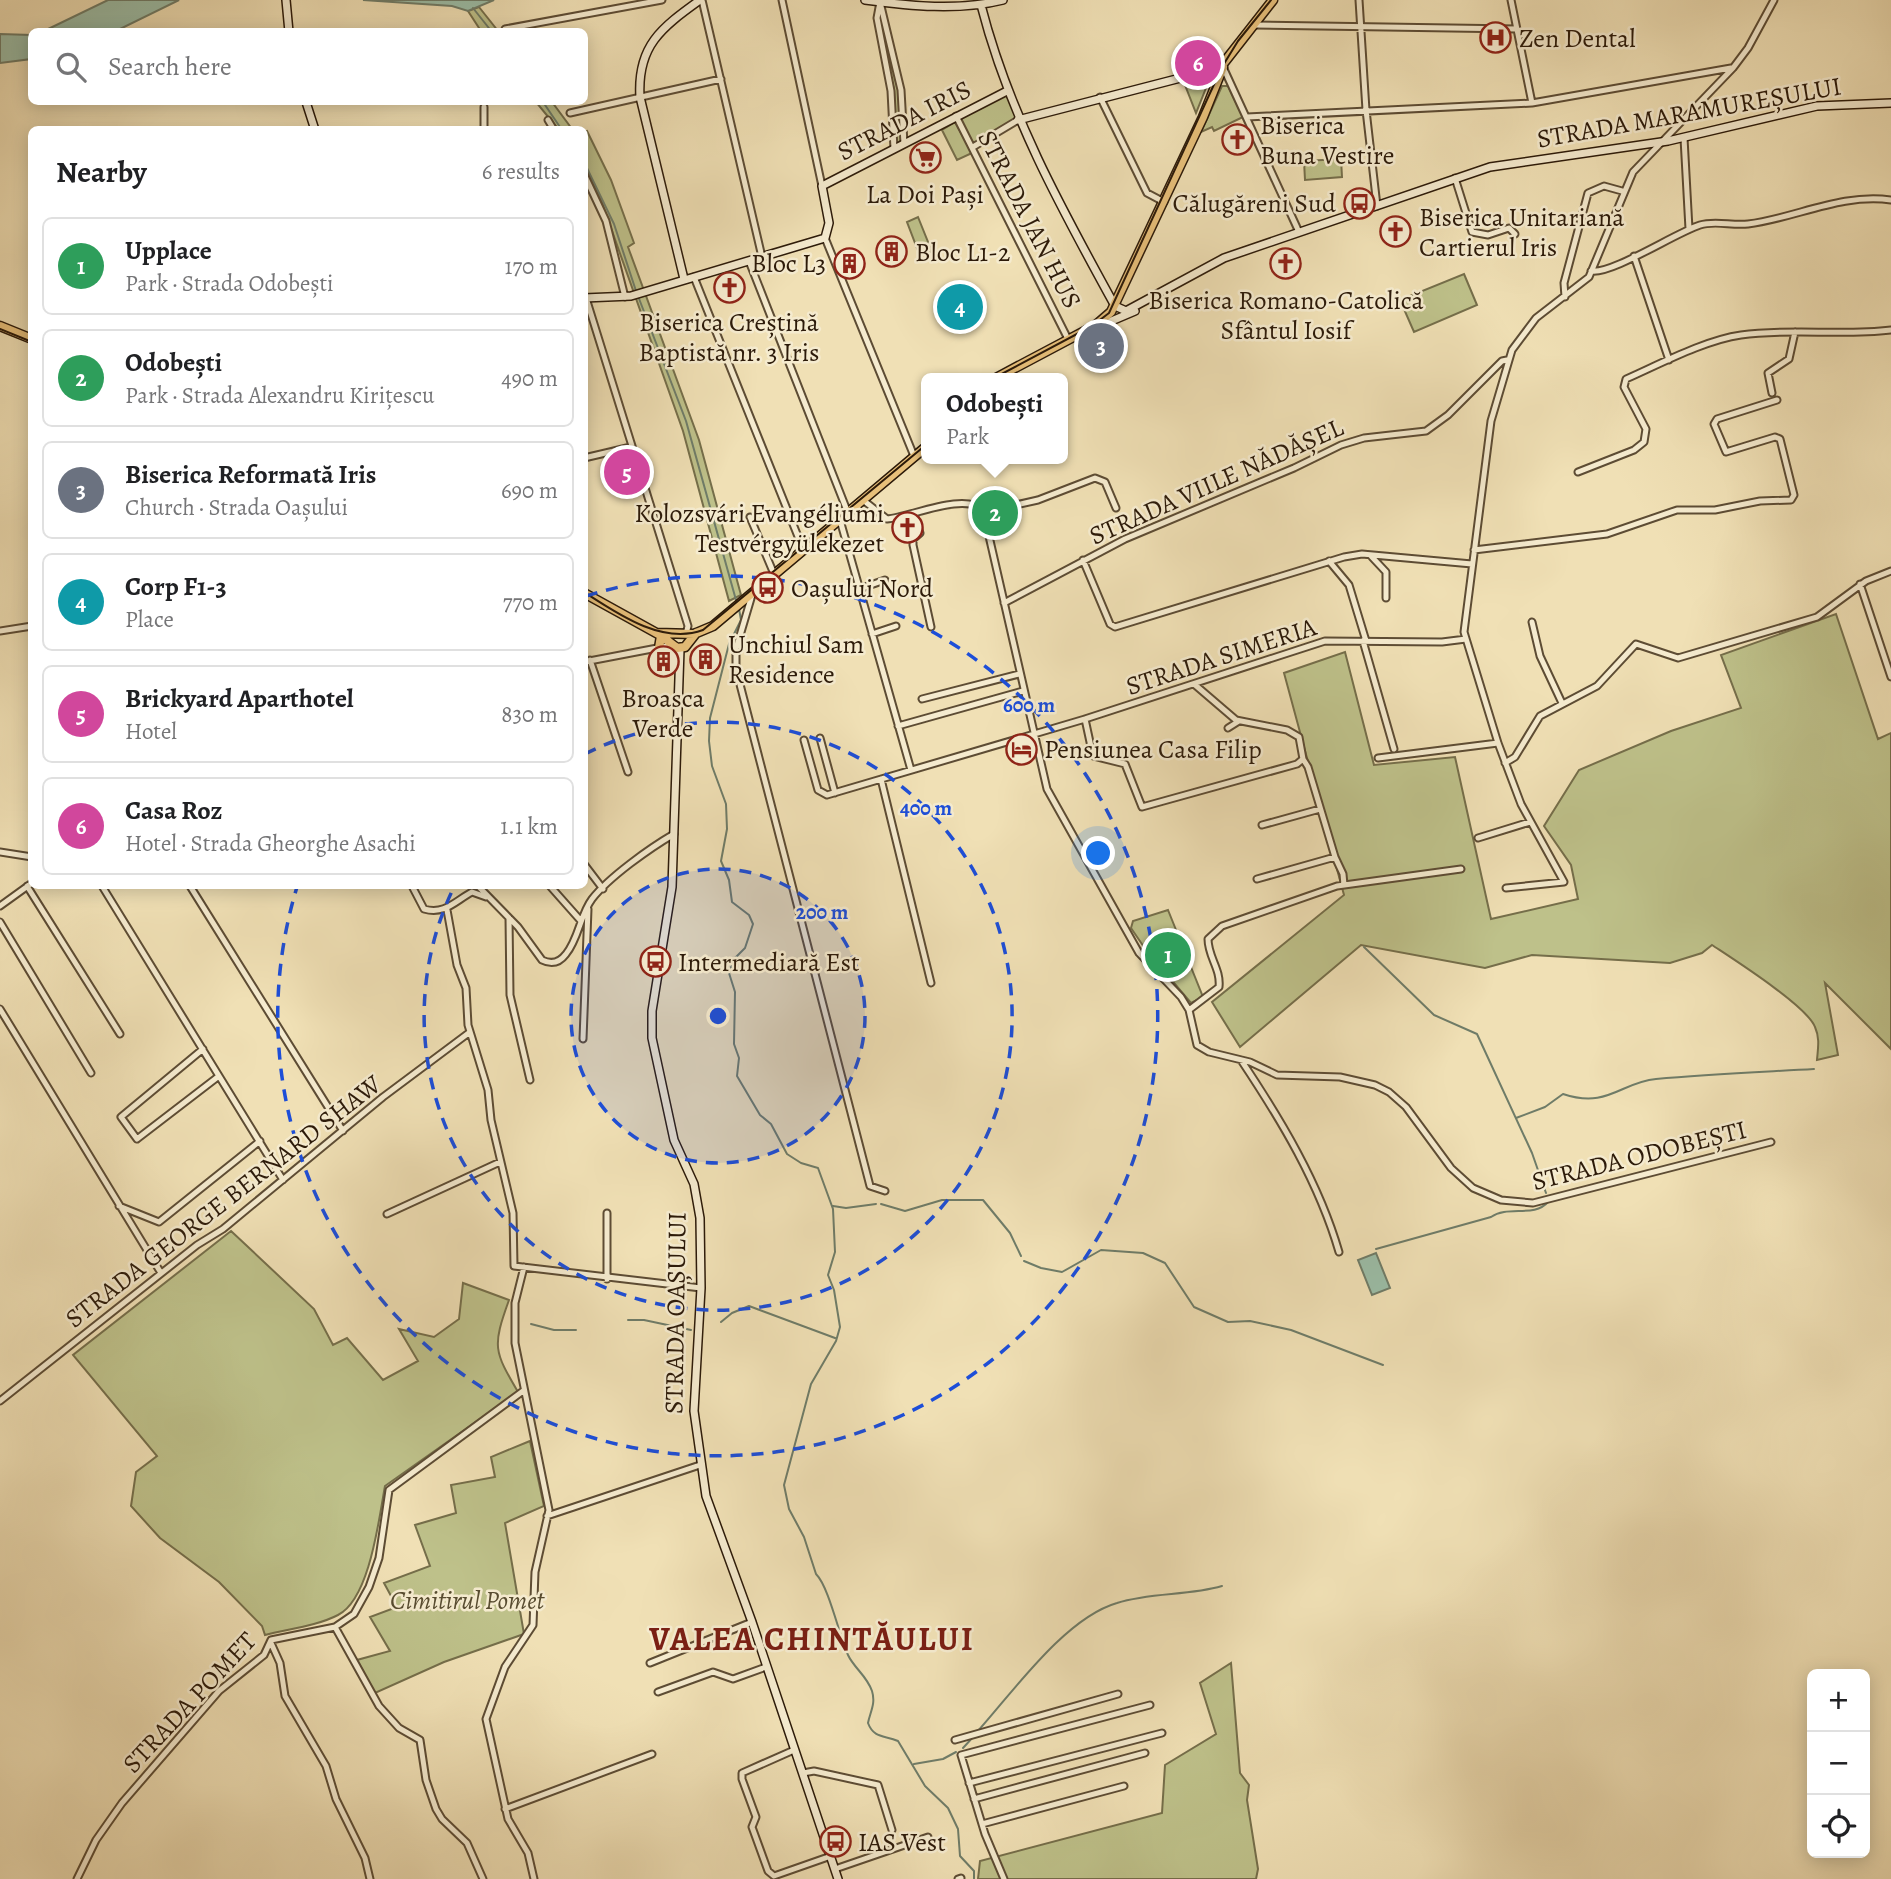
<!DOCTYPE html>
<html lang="en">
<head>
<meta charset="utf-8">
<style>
	body { margin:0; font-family:Alegreya,serif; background:#f2f2f2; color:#202124 }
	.controls { position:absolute; right:21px; bottom:21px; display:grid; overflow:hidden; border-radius:10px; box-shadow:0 4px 18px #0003 }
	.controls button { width:63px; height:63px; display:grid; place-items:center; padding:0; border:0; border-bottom:2px solid #e0e0e0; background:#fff; color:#202124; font:35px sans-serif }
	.you { position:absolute; left:1099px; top:854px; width:24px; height:24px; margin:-18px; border:5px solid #fff; border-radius:50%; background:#1a73e8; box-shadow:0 0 0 10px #1a73e833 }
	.badge { display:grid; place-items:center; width:46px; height:46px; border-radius:50%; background:#2563eb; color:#fff; font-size:23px; font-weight:700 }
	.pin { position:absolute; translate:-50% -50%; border:4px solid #fff; box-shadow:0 2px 7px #0006 }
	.popup { position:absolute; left:921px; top:373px; width:147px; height:91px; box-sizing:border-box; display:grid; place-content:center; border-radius:10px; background:#fff; filter:drop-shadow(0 2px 5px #0005); font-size:23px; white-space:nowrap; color:#757577 }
	.popup b { font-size:26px; color:#202124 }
	.popup::after { content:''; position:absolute; left:50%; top:100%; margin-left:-14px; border:14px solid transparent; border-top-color:#fff }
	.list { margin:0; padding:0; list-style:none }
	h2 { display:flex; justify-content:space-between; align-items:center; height:91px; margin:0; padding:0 28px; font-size:30px }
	h2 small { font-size:23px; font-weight:400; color:#757577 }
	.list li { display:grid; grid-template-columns:46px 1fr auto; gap:21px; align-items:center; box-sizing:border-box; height:98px; margin:0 14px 14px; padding:0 14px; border:2px solid #e0e0e0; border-radius:10px }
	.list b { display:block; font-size:26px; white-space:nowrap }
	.list p { margin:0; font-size:23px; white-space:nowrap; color:#757577 }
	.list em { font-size:23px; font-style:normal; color:#757577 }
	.icon { flex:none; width:38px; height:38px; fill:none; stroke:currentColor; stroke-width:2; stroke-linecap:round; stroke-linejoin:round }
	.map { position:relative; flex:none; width:1891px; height:1879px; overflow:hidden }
	.search { position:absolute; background:#fff; box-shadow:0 4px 18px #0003; left:28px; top:28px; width:560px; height:77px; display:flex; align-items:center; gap:18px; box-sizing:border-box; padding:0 24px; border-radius:10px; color:#757577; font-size:26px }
	.panel { position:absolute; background:#fff; box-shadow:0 4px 18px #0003; left:28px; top:126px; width:560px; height:763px; border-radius:10px }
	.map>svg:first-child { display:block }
</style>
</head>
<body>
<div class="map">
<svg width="1891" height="1879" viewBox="0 0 1891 1879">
	<rect width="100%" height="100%" fill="#f0e0b5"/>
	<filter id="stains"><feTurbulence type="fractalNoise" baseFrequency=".00286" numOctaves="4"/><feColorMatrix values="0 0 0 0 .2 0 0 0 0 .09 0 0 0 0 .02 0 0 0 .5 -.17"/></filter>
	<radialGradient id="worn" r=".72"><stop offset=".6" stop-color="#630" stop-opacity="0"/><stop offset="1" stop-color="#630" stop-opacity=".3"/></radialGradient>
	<path fill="#bec18a" stroke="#756e4a" stroke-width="2" d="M479 7 498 31H481L468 11Z
		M883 12 899 89 902 142 896 145 894 90 878 18 879 13Z
		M1206 73 1210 78 1196 113 1183 80Z
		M1222 86H1228L1243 117 1214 131 1212 127 1201 132Z
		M1007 91 1018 120 973 147 956 116Z
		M536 102H552L572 129H558Z
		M955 122 972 153 957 160 942 130Z
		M587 131 611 180 634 243 628 247 699 440 741 595 729 601 683 431 601 200 585 169 584 132Z
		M1341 159 1342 177 1305 180 1304 161Z
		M918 217 932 252 920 256 907 222Z
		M1464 274 1477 305 1414 332 1400 300Z
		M1836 614 1878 739 1891 733V1049L1825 983 1838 1055 1817 1060C1818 1048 1820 1038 1815 1027 1807 1006 1733 959 1712 945L1702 953 1670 963 1532 955 1485 968 1361 945 1240 1047 1212 1002 1344 895 1284 673 1345 652 1374 765 1455 757 1491 919 1578 899 1571 865 1544 826 1579 770 1671 731 1741 708 1721 655Z
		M1168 910 1203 997 1191 1003 1146 950 1131 928 1133 921Z
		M231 1231 314 1309 333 1345 347 1338 383 1380 418 1361 399 1329 434 1337 459 1319 463 1283 509 1300C492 1347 494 1351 518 1392L385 1486C379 1518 370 1599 338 1615 317 1626 288 1629 265 1635L262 1626 219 1582 160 1538 131 1506 136 1472 157 1456 73 1355Z
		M530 1441 544 1506 505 1523 524 1634 444 1662 375 1693 357 1660 390 1651 370 1617 397 1607 384 1583 430 1566 415 1525 456 1513 451 1485 495 1477 491 1457Z
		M1231 1663 1240 1773 1249 1785 1247 1800 1258 1869 1256 1879H978L980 1861 1162 1813 1165 1765 1216 1734 1200 1683Z"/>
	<path fill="#9bbea8" stroke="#6f7c68" stroke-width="2" d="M108 0H179L116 31H44Z
		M363 0H494L468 11 452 6Z
		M0 34 31 35V59L0 63Z
		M1376 1253 1390 1288 1372 1295 1358 1260Z"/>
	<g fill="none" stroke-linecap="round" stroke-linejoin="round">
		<path stroke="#6f7c68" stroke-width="2" d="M473 8 492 32
			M543 102 562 130
			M584 162 614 224 636 291
			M638 296 686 421 736 600
			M739 609 741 620 729 644 710 718 709 741 712 766 726 804 727 829 721 861 729 880 732 902 749 915 753 924 745 948 734 959 729 973 735 992 734 1044 739 1058 737 1076 760 1115 771 1124 787 1154 801 1163 818 1168 833 1209 835 1252 828 1275 834 1290 840 1327 836 1341 811 1384 784 1485 789 1509 804 1537 816 1574C829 1587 839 1635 848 1655 854 1668 867 1676 872 1691 876 1704 870 1712 868 1723 874 1739 885 1735 898 1741L925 1786 948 1808 958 1829 960 1856 974 1871V1879
			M1364 947 1434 1015 1477 1034 1532 1153 1546 1193
			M1516 1118 1545 1107 1563 1094C1608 1109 1621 1082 1656 1079 1709 1074 1762 1072 1814 1069
			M881 1204 905 1211 942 1200H983L1010 1233 1021 1256
			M833 1206 846 1208 876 1204
			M1376 1249 1491 1217C1508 1205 1534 1218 1548 1202
			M1024 1261 1041 1268 1062 1272 1101 1250 1143 1253 1165 1263 1194 1307 1228 1322 1250 1321 1291 1330 1383 1365
			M628 1320H644L691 1330
			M721 1322 732 1313 749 1306 835 1338
			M531 1324 554 1330H576
			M977 1732C1013 1692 1065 1618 1117 1603 1151 1592 1188 1596 1222 1586
			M963 1748 974 1736
			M914 1764 943 1759 956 1752"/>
		<defs>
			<path id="street" d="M702 0 762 257
				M782 0 822 186
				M1359 0 1366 110 1377 206
				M1511 0 1532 103
				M880 2 877 18 891 91 894 149
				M880 2 901 90 904 144
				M1254 25 1517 29
				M505 29 662 0
				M1223 67 1299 232
				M1100 97 1147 193 1164 202
				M570 113 721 79
				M956 116 1068 339
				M1247 117 1532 103 1731 68
				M548 120 554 130
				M484 130V107
				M1684 138 1689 229
				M973 147 1018 120
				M584 174 606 221 625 297
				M1455 178 1472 232 1488 235 1509 228 1515 234
				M825 238 914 456
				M1634 256 1669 360
				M749 261 848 513
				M1591 271C1611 275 1675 233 1700 225 1715 220 1732 226 1748 224 1796 218 1841 193 1891 200
				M694 277 803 549
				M1565 297 1564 283 1588 193 1604 186 1622 191
				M586 298 688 626 686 634
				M1772 393 1768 373 1789 359 1795 332
				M584 458 631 447
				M1578 472 1634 450 1644 442 1646 429 1624 387 1626 379C1660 364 1705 340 1741 335 1791 328 1841 336 1891 330
				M863 500 887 519C911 517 964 492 983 510L1047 789 1139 953 1181 997 1189 1010 1197 1045 1209 1052 1250 1062 1277 1075 1340 1077 1375 1085 1389 1092 1406 1107 1451 1168 1473 1188 1501 1200 1533 1203 1771 1142
				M981 508 1007 507 1038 500 1095 478 1105 482 1116 508
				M914 514 920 533 913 539V545L931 627
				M750 517 774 574
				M840 520 911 770
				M1474 550 1607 534 1677 510H1715L1760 501 1791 500 1794 495 1780 439 1775 437 1726 452 1714 424 1717 419 1777 400
				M1371 556 1386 572V598
				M1083 560 1110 624 1115 627 1344 557 1362 554 1472 564
				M1329 561 1349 585 1366 641
				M1860 584 1891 677
				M859 589 885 580
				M752 595 736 649V669L870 1186 885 1191
				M1004 603 1125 539 1294 468 1341 445 1364 438 1426 431 1448 415 1502 361 1507 360
				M1532 622 1540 656 1562 703
				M0 631 32 626
				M872 634 896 626
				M1363 641 1394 749
				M590 660 628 772
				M584 662 673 645
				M1194 684 1236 720 1287 730 1299 737 1303 759 1308 767 1335 857 1343 874 1344 885
				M922 699 1019 674
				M1085 719 1093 756 1125 764 1142 807 1297 764 1303 759
				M898 726 1023 691
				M1228 728 1239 721
				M820 738 835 793
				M804 740 818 790 827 795 1085 719 1325 641 1442 642 1466 639
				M1378 758 1498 743
				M1505 763 1515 757 1540 716 1597 686 1636 644 1678 658 1817 617 1866 581 1891 571
				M881 779 931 983
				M1262 825 1320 809
				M1478 838 1530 822
				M0 852 32 857
				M584 864 603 889
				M1257 879 1335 857
				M27 886 120 1034
				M102 886 283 1180
				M190 886 343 1131
				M412 886 424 909C445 915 455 901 472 892L486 897
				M478 886 518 927 542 960C552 965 560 962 566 954 579 938 580 915 592 899 609 877 650 848 674 834
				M550 886 581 921
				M1506 888 1564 882 1521 804 1498 743 1464 632 1491 421 1512 350 1536 318 1589 277 1633 172 1733 68 1748 48 1774 0
				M0 906 32 883
				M447 910 457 965 466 988 468 1025 488 1090 491 1120 513 1213 514 1266 701 1288
				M509 918 510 995 530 1080
				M0 922 91 1073
				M0 1009 161 1273
				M1189 1010 1219 987C1221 969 1208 957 1208 939L1222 926 1337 886 1461 869
				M583 1039 588 909
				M203 1049 121 1117 137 1139 219 1076
				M1241 1060C1281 1120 1319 1183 1339 1252
				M119 1206 159 1222 260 1141
				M607 1213V1279
				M387 1214 500 1162
				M524 1267 515 1303V1343L549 1510 535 1572 533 1625 505 1667 486 1719 508 1819 528 1853 534 1879
				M0 1401 197 1245 223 1229 383 1097 470 1032
				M547 1516 700 1465
				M335 1627 379 1706 399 1728 420 1740 426 1780 436 1809 442 1819 467 1843 483 1879
				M271 1643 280 1663 285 1696 326 1766 336 1799 365 1858 370 1879
				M650 1663 752 1622
				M658 1692 713 1672 733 1679 766 1667
				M955 1740 1118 1694
				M794 1750 742 1773V1779L756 1817 752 1827 768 1871 774 1876 831 1856
				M803 1773 814 1771 878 1785 892 1830
				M969 1783 1162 1733
				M974 1799 1145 1753
				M505 1809 652 1754
				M982 1824 1124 1786
				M835 1869 928 1837
				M77 1879 96 1840 122 1803 219 1691 264 1655 271 1640 335 1627 354 1614 369 1587 379 1558 389 1490 523 1391
				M958 1879 961 1878
				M1004 1879 985 1834 961 1755 1150 1705"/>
			<path id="secondary" d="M286 0 289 32
				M865 0C910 6 959 11 1003 0
				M981 5C1009 114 1061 208 1115 306L1126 311 1224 258 1490 167 1668 141 1817 106 1891 103
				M306 102 315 130
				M1018 120 1223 67
				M684 279 640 97C637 46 661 28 700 0
				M584 298 631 296 825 238 829 223 822 186 1007 91
				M1088 331 1135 311
				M680 649 672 887 652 1011V1038L674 1140 694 1184 700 1218 701 1288 694 1411 706 1496 752 1622 838 1879"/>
			<path id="primary" d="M1219 69 1273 0
				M0 326 32 339
				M996 378 1096 325 1111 312 1203 117 1223 67
				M584 593 660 635 677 648 685 647 696 633
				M657 633 694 634 713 626 927 446
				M659 648 661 636"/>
		</defs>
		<use href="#street" stroke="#5d4c34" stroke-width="9"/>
		<use href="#secondary" stroke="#2c1a09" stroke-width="10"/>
		<use href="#primary" stroke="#2c1a09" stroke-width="11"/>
		<use href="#street" stroke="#f5ebcf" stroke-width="5"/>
		<use href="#secondary" stroke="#f5ebcf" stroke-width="7"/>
		<use href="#primary" stroke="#e8c07a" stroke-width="8"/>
		<path stroke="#2c1a09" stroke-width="2" d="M0 329 32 342
			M994 378 1092 326 1109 313 1222 67 1238 41 1271 0
			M584 592C618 614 662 645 703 630L927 444"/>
	</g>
	<circle cx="718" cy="1016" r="147" fill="#1d4ed8" fill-opacity=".12"/>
	<g fill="none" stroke="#1d4ed8" stroke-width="3.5" stroke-dasharray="12 9">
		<circle cx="718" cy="1016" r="147"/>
		<path d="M585 754A294 294 0 1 1 454 887"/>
		<path d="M586 596A440 440 0 1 1 297 887"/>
	</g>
	<defs>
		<symbol id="hospital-ring" viewBox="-11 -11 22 22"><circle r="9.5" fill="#f5ebcf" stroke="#8f2418" stroke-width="1.5"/><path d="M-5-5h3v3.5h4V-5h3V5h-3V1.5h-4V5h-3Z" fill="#8f2418"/></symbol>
		<symbol id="church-ring" viewBox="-11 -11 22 22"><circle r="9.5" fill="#f5ebcf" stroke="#8f2418" stroke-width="1.5"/><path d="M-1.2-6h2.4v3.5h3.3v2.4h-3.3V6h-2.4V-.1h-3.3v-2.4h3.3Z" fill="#8f2418"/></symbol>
		<symbol id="supermarket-ring" viewBox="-11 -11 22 22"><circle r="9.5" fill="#f5ebcf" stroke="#8f2418" stroke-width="1.5"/><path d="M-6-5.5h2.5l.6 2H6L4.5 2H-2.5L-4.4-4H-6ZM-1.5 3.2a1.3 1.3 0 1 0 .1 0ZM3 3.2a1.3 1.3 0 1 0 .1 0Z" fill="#8f2418"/></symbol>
		<symbol id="bus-ring" viewBox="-11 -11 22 22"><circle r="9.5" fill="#f5ebcf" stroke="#8f2418" stroke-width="1.5"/><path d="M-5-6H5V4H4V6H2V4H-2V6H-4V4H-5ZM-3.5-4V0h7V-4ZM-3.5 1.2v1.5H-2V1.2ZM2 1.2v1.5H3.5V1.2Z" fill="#8f2418"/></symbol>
		<symbol id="building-ring" viewBox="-11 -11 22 22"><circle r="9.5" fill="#f5ebcf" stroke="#8f2418" stroke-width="1.5"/><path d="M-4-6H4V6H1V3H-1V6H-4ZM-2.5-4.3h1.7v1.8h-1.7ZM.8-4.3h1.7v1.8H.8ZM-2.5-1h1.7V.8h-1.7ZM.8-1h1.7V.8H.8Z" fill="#8f2418"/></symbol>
		<symbol id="hotel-ring" viewBox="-11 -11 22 22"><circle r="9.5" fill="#f5ebcf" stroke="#8f2418" stroke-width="1.5"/><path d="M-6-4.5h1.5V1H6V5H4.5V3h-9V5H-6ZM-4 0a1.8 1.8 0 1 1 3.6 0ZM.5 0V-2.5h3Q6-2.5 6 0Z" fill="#8f2418"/></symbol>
	</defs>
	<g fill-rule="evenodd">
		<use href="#hospital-ring" x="1478" y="20" width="35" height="35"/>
		<use href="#church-ring" x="1220" y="122" width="35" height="35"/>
		<use href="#supermarket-ring" x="908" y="140" width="35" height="35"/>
		<use href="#bus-ring" x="1342" y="186" width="35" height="35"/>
		<use href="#church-ring" x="1378" y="214" width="35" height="35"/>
		<use href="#building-ring" x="874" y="234" width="35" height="35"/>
		<use href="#building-ring" x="832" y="246" width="35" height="35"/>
		<use href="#church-ring" x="1268" y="246" width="35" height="35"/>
		<use href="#church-ring" x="712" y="270" width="35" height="35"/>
		<use href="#church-ring" x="890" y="510" width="35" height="35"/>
		<use href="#bus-ring" x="750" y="570" width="35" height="35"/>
		<use href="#building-ring" x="688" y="642" width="35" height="35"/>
		<use href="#building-ring" x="646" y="644" width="35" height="35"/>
		<use href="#hotel-ring" x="1004" y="732" width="35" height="35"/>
		<use href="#bus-ring" x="638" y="944" width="35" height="35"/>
		<use href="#bus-ring" x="818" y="1824" width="35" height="35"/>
	</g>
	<g text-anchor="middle" stroke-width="5" stroke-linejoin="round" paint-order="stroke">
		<g font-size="26" fill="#2c1a09" stroke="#f5ebcf" text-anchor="start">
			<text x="1519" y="47">Zen Dental</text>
			<text x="1260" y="134">Biserica<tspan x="1260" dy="30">Buna Vestire</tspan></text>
			<text x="925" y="203" text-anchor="middle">La Doi Pași</text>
			<text x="1336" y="212" text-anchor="end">Călugăreni Sud</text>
			<text x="1419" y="226">Biserica Unitariană<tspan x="1419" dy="30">Cartierul Iris</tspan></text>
			<text x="915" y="261">Bloc L1-2</text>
			<text x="826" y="272" text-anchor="end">Bloc L3</text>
			<text x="1286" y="309" text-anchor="middle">Biserica Romano-Catolică<tspan x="1286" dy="30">Sfântul Iosif</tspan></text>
			<text x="729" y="331" text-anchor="middle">Biserica Creștină<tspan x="729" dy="30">Baptistă nr. 3 Iris</tspan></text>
			<text x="884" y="522" text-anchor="end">Kolozsvári Evangéliumi<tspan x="884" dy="30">Testvérgyülekezet</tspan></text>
			<text x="791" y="597">Oașului Nord</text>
			<text x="728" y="653">Unchiul Sam<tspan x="728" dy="30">Residence</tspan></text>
			<text x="663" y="707" text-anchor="middle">Broasca<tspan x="663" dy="30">Verde</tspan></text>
			<text x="1044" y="758">Pensiunea Casa Filip</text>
			<text x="678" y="971">Intermediară Est</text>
			<text x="858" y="1851">IAS Vest</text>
		</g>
		<g font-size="26" fill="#2c1a09" stroke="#f5ebcf">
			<text transform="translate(1689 112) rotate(-10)" y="9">STRADA MARAMUREȘULUI</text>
			<text transform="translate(904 120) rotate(-27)" y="9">STRADA IRIS</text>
			<text transform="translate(1030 219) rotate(63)" y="9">STRADA JAN HUS</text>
			<text transform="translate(1216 481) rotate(-24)" y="9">STRADA VIILE NĂDĂȘEL</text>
			<text transform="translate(1221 656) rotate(-18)" y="9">STRADA SIMERIA</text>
			<text transform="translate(1639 1155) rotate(-14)" y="9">STRADA ODOBEȘTI</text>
			<text transform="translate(223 1201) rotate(-38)" y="9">STRADA GEORGE BERNARD SHAW</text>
			<text transform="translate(675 1313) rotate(-89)" y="9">STRADA OAȘULUI</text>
			<text transform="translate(189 1702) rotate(-47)" y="9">STRADA POMET</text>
		</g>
		<g font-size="26" font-style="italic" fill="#584c30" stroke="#f5ebcf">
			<text x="467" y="1609">Cimitirul Pomet</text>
		</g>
		<g font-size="33" font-weight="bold" letter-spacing="2" fill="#7a1f14" stroke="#f5ebcf">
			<text x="812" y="1650">VALEA CHINTĂULUI</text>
		</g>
	</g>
	<circle cx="718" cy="1016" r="10" fill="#1d4ed8" stroke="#f5ebcf" stroke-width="3.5"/>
	<g font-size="21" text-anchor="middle" font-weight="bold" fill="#1d4ed8" stroke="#f5ebcf" stroke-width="5" stroke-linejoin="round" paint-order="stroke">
		<text x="1029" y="712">600 m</text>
		<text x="926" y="815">400 m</text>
		<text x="822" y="919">200 m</text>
	</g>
	<rect width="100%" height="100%" filter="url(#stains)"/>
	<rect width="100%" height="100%" fill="url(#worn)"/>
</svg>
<div class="controls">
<button>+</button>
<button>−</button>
<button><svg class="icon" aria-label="locate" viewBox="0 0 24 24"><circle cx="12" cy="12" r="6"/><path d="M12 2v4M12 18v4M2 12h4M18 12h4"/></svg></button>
</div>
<div class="you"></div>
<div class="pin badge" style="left:1168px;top:955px;background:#2e9e5b">1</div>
<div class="pin badge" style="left:995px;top:513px;background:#2e9e5b">2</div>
<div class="popup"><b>Odobești</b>Park</div>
<div class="pin badge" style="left:1101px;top:346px;background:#6b7280">3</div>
<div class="pin badge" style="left:960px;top:307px;background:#0f9aa8">4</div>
<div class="pin badge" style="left:627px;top:472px;background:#d1479c">5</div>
<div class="pin badge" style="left:1198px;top:63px;background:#d1479c">6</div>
<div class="search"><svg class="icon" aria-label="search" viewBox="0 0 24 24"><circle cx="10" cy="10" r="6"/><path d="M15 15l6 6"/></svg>Search here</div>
<section class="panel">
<h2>Nearby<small>6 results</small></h2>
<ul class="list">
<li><span class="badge" style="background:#2e9e5b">1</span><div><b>Upplace</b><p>Park · Strada Odobești</p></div><em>170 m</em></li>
<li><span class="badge" style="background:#2e9e5b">2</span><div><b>Odobești</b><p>Park · Strada Alexandru Kirițescu</p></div><em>490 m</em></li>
<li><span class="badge" style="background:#6b7280">3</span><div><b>Biserica Reformată Iris</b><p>Church · Strada Oașului</p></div><em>690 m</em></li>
<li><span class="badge" style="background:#0f9aa8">4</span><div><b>Corp F1-3</b><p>Place</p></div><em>770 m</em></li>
<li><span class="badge" style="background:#d1479c">5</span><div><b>Brickyard Aparthotel</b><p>Hotel</p></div><em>830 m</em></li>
<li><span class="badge" style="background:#d1479c">6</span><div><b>Casa Roz</b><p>Hotel · Strada Gheorghe Asachi</p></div><em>1.1 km</em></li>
</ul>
</section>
</div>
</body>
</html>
